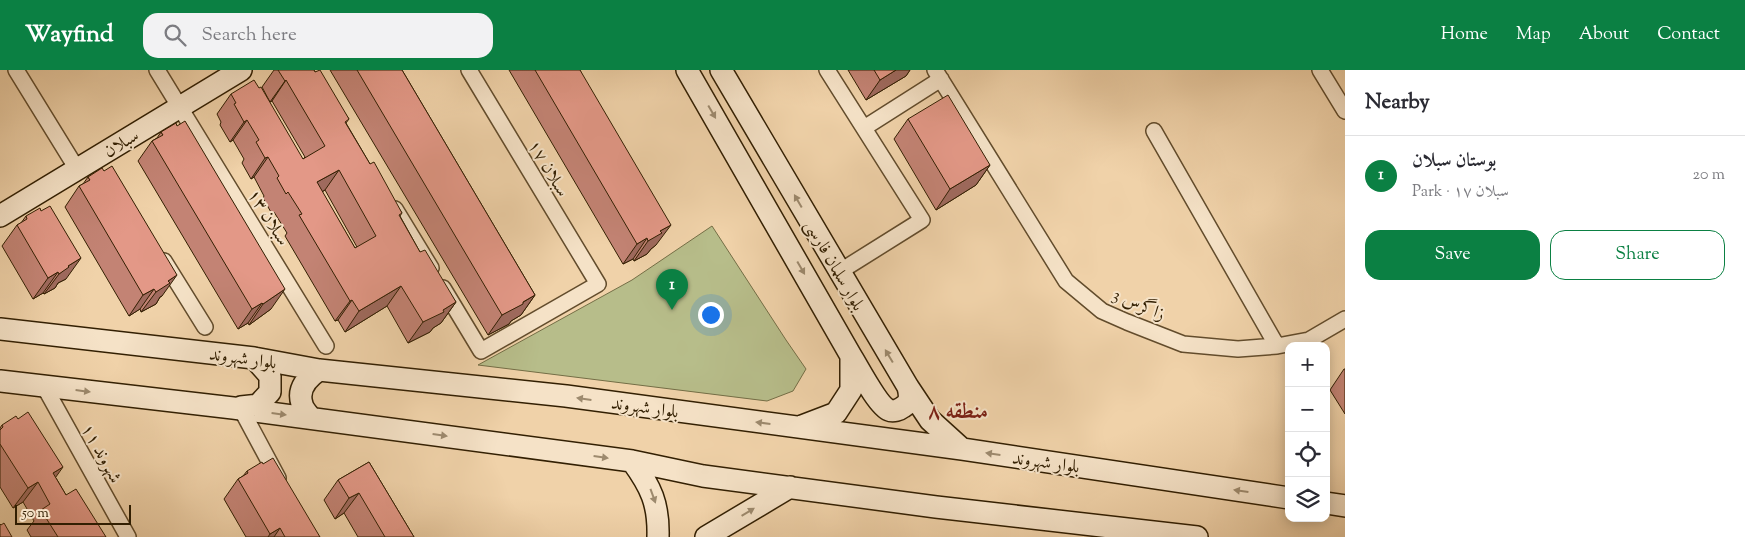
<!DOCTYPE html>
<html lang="en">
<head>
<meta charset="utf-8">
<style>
	body { margin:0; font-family:"Sorts Mill Goudy",Amiri,serif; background:#f2f2f3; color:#2b2b33 }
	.controls { position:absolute; right:15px; bottom:15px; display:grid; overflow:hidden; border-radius:10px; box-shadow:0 2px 12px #0003 }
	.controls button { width:45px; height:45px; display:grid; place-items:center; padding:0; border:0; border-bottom:1px solid #e1e1e2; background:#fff; color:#2b2b33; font:25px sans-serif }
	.scale { position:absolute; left:15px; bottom:12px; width:116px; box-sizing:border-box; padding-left:5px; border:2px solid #321f02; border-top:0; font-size:14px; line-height:18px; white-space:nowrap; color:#321f02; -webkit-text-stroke:4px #f5e2c7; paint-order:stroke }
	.you { position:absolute; left:710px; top:244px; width:18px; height:18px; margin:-12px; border:4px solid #fff; border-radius:50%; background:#1a73e8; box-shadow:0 0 0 8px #1a73e833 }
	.badge { display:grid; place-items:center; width:32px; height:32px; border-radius:50%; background:#0b8043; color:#fff; font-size:16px; font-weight:700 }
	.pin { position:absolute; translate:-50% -41px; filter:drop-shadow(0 1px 2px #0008) }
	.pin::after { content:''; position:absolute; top:26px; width:18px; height:15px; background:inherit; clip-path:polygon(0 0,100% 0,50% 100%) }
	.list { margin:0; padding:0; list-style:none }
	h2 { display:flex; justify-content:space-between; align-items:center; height:65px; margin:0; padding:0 20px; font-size:21px }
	h2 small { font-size:16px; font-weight:400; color:#7c7c81 }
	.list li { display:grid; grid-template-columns:32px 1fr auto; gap:15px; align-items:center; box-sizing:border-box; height:80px; padding:0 20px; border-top:1px solid #e1e1e2 }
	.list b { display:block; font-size:19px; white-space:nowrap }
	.list p { margin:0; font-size:16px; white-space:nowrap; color:#7c7c81 }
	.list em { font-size:16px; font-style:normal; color:#7c7c81 }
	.actions { display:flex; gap:10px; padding:15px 20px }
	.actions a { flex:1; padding:11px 0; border:1px solid #0b8043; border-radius:15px; text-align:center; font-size:18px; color:#0b8043 }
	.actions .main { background:#0b8043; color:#fff }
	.icon { flex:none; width:28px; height:28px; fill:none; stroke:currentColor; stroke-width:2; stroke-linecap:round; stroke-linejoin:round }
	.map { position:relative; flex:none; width:1345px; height:467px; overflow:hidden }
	header { display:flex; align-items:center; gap:30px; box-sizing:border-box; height:70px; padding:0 25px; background:#0b8043; color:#fff }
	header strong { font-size:24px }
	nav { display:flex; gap:28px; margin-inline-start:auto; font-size:18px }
	.search { width:350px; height:45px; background:#f2f2f3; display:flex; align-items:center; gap:12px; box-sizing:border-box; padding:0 18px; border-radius:15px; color:#7c7c81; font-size:19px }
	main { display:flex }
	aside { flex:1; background:#fff }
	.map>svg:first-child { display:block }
</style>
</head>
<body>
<header>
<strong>Wayfind</strong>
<div class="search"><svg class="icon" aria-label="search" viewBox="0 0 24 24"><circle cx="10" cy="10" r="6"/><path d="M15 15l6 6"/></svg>Search here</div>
<nav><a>Home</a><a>Map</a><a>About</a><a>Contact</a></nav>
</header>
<main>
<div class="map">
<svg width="1345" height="467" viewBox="0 0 1345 467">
	<rect width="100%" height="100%" fill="#f0d2a9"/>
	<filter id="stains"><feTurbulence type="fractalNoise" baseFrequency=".004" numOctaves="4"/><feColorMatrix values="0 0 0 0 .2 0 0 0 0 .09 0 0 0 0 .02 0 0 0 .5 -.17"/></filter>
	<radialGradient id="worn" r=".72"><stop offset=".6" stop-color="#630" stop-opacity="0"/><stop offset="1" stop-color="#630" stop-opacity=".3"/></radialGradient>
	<path fill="#b7bd8a" stroke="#746e46" d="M712 156 786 270 806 299 793 321 767 331 478 295 632 210Z"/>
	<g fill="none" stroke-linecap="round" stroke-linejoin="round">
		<defs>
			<path id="street" d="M16 0 77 99
				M157 0 326 276
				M827 0 922 150 839 202
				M935 0 1066 211 1102 241 1127 252 1183 274 1238 279 1277 276 1309 270 1345 249
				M1320 0 1345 41
				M864 58 941 9
				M1154 61 1277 276
				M395 139 431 198
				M164 191 205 257
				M443 218 481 281 598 214 469 0
				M44 316 128 467
				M241 339 278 408"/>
			<path id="secondary" d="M687 0 851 286V320L836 343 802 356
				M721 0 908 317 930 350 962 379
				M0 146 241 0
				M0 259 254 288 319 300 566 326 962 379 1289 428
				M851 286C858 297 878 336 889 340 893 342 899 340 903 337 911 332 910 325 908 317
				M0 311 233 338 632 391 703 406 936 437 1197 467
				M241 337 258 335 270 322V306L254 288
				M311 348C308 344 303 339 302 334 297 319 307 308 319 300
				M632 391C651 417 659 434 658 467
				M1326 433 1345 436
				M706 467 790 417"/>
		</defs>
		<use href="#street" stroke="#624c2c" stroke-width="18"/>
		<use href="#secondary" stroke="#321f02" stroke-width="24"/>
		<use href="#street" stroke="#f5e2c7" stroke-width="15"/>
		<use href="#secondary" stroke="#f5e2c7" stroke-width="21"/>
	</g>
	<path fill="#c38374" stroke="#321f02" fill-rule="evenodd" d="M274 0H314L349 49 346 53 370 94 402 143 400 146 420 182 456 232 441 253 433 258 430 262 408 273 387 236 345 262 338 250 335 251 285 166 287 163 274 142 272 144 263 128 264 126 254 107 251 109 242 93 244 89 233 70 230 72 220 55 221 52 217 44 231 24 303 89 305 87 272 31 270 32 262 17ZM325 120 357 177 355 178 322 122Z
		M330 0H402L535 225 521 245 511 251 509 254 488 265Z
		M509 0H580L656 175 651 179 647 184 634 191 633 189 623 194Z
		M848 0H910L906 6 866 30Z
		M908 49 990 95 976 115 936 140 894 69Z
		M161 62 271 239 249 255 248 253 238 259 138 91 152 71 157 68Z
		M88 107 162 226 160 227 156 234 141 242 140 239 129 246 65 137 79 116 83 114Z
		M26 146 66 209 58 213 55 218 44 224 43 223 33 229 2 176 17 155 21 153Z
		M1344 299H1345V344L1330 320Z
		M2 355 56 408 66 425 106 467H31L27 460 34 451 23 432 13 438 0 417V358Z
		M369 392 414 467H358L344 443 335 449 324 430 338 410Z
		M247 401 320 467H246L224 429 238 409 243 406Z"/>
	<path fill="#9f6a5e" stroke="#321f02" d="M896 0H910L906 6 866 30 880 10Z
		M286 10 272 31 270 32 285 11Z
		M247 50 233 70 230 72 244 52Z
		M268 87 254 107 251 109 265 88Z
		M990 95 976 115 936 140 950 119Z
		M339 100 325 120 302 133 317 112Z
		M671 155 656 175 651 179 647 184 634 191 648 171 660 161Z
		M647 168 633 189 623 194 637 174Z
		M81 188 66 209 58 213 55 218 44 224 59 204 68 196Z
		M58 202 43 223 33 229 48 208Z
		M177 205 162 226 160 227 156 234 141 242 156 222 168 211Z
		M401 216 387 236 345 262 359 241Z
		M154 219 140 239 129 246 143 225Z
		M285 219 271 239 249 255 263 234Z
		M535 225 521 245 511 251 509 254 488 265 502 245Z
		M352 230 338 250 335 251 350 231Z
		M456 232 441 253 433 258 430 262 408 273 423 252Z
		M262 233 248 253 238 259 252 239Z
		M63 397 48 418 53 403Z
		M38 412 23 432 13 438 28 418Z
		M359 423 344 443 335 449 349 428Z
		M280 458 274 467H268L270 464Z"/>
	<path fill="#e39887" stroke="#321f02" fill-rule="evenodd" d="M278 0H314L315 2 320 0 349 49 345 52 370 94 374 92 402 143 399 145 420 182 425 180 456 232 443 240 444 242 423 252 401 216 359 241 352 230 350 231 299 145 302 144 288 122 286 124 277 108 279 106 268 87 265 88 256 72 259 70 247 50 244 52 234 34 236 33 231 24 254 10 259 18 261 17 303 89 325 76 286 10 285 11ZM339 100 376 166 355 178 317 112Z
		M357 0H402L535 225 523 232V234L502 245Z
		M535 0H580L671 155 660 161 662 163 648 171 647 168 637 174Z
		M874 0H896L880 10Z
		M948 25 990 95 950 119 908 49Z
		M185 51 285 219 263 234 262 233 252 239 152 71 163 65 161 62 176 53 177 56Z
		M112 96 177 205 168 211 170 213 156 222 154 219 143 225 79 116 90 110 88 107 102 98 104 101Z
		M50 136 81 188 68 196 69 197 59 204 58 202 48 208 17 155 27 149 26 146 40 138 41 141Z
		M28 342 63 397 53 403 66 425 76 419 106 467H58L41 440 50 434 38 412 28 418 0 374V360L3 357 2 355 16 346 18 349Z
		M273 388 320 467H285L280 458 270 464 238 409 248 403 247 401 262 392 263 394Z
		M369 392 414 467H385L359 423 349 428 338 410Z
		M4 453 12 467H0V454L1 455Z"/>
	<defs><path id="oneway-solid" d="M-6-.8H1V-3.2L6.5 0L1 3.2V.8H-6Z" transform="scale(1.25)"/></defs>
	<g fill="#9d8a6e">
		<use href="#oneway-solid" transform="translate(712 42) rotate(60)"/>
		<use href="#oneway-solid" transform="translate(798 131) rotate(-120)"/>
		<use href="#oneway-solid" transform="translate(801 198) rotate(60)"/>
		<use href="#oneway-solid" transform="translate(889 286) rotate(-121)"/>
		<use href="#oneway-solid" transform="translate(83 321) rotate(7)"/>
		<use href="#oneway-solid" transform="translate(584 329) rotate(-172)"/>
		<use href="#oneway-solid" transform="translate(279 344) rotate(7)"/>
		<use href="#oneway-solid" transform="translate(763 353) rotate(-173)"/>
		<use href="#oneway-solid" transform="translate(440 365) rotate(8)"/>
		<use href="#oneway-solid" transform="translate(993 384) rotate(-172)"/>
		<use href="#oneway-solid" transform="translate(601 387) rotate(8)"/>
		<use href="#oneway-solid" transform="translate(1241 421) rotate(-172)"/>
		<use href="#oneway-solid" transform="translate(653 426) rotate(70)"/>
		<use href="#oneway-solid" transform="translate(748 442) rotate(-31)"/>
	</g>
	<g text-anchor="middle" stroke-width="4" stroke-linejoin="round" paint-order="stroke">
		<g font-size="18" fill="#321f02" stroke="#f5e2c7">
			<text transform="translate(121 73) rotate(-31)" y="6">سبلان</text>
			<text transform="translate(549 98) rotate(59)" y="6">سبلان ۱۷</text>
			<text transform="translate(269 147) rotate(58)" y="6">سبلان ۱۳</text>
			<text transform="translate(835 195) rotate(60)" y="6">بلوار سلمان فارسی</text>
			<text transform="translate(1139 234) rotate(23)" y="6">زاگرس 3</text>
			<text transform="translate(243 288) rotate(8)" y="6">بلوار شهروند</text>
			<text transform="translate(645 337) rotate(8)" y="6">بلوار شهروند</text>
			<text transform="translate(102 383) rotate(61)" y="6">شهروند ۱۱</text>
			<text transform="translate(1046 392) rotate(8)" y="6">بلوار شهروند</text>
		</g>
		<g font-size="22" font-weight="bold" fill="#7a1f14" stroke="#f5e2c7">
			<text x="958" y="348">منطقه ۸</text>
		</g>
	</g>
	<rect width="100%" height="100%" filter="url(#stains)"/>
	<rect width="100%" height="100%" fill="url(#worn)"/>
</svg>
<div class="controls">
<button>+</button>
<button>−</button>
<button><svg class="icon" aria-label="locate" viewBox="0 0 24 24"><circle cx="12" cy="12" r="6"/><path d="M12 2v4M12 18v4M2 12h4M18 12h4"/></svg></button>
<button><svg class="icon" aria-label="layers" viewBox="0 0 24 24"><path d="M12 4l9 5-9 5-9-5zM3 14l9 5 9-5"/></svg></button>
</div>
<div class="scale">50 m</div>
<div class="you"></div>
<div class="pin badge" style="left:672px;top:240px">1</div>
</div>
<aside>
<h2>Nearby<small></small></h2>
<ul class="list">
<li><span class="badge">1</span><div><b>بوستان سبلان</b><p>Park · سبلان ۱۷</p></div><em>20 m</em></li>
</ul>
<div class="actions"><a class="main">Save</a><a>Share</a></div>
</aside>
</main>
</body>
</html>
